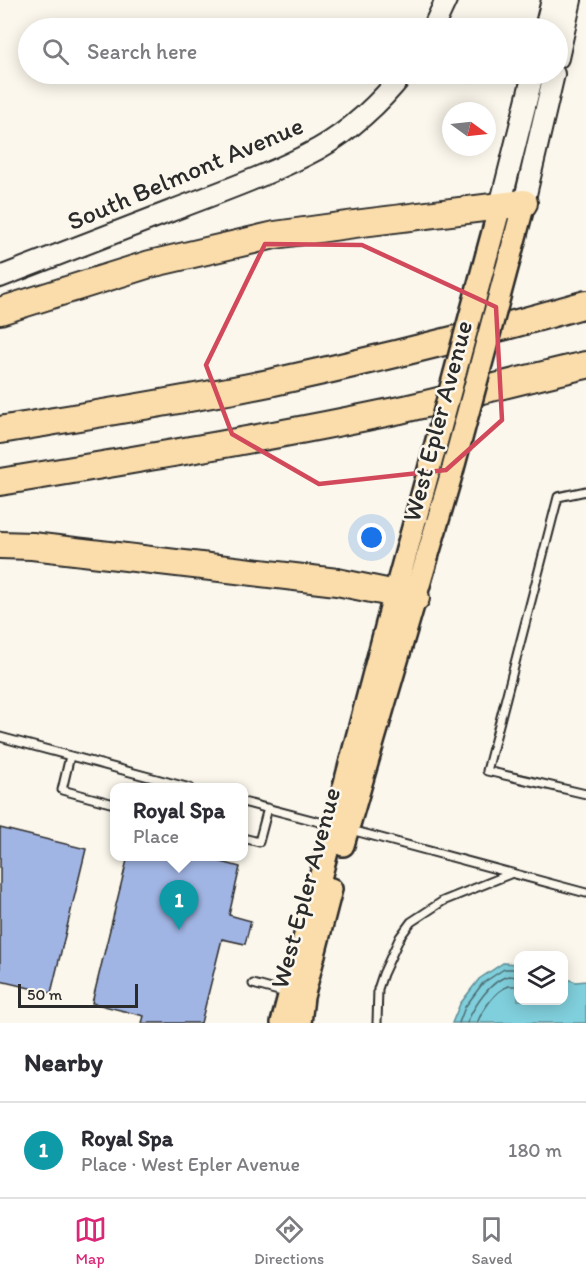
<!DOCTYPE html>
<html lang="en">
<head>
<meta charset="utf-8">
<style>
	body { margin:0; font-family:Itim,sans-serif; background:#f7f7f7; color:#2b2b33 }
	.controls { position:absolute; right:18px; bottom:18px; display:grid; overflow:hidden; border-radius:12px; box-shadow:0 3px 15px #0003 }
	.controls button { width:54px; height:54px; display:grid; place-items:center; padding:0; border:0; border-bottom:2px solid #e1e1e2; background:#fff; color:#2b2b33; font:30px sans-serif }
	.compass { position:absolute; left:442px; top:102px; width:54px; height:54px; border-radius:50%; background:#fff; box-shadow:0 3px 15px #0003; rotate:105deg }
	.scale { position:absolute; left:18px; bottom:15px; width:120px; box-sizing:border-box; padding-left:6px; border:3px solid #2b2b2b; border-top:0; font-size:16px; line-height:21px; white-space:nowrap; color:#2b2b2b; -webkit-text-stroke:4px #fbf7ec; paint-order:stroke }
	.you { position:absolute; left:372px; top:538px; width:21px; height:21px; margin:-15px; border:4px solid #fff; border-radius:50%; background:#1a73e8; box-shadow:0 0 0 9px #1a73e833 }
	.badge { display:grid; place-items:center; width:39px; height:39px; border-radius:50%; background:#db2777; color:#fff; font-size:20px; font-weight:700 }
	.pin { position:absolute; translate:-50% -50px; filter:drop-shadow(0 2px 3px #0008) }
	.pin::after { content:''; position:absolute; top:32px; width:21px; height:18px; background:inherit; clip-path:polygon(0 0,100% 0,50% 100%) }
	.popup { position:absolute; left:110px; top:783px; width:138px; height:78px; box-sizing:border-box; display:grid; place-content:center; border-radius:12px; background:#fff; filter:drop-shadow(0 2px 4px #0005); font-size:20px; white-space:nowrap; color:#7c7c81 }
	.popup b { font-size:22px; color:#2b2b33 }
	.popup::after { content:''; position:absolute; left:50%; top:100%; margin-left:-12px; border:12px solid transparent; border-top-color:#fff }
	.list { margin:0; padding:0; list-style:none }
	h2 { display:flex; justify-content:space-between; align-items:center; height:78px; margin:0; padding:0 24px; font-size:26px }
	h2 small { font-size:20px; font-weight:400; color:#7c7c81 }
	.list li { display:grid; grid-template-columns:39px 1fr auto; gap:18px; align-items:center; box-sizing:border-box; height:96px; padding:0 24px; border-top:2px solid #e1e1e2 }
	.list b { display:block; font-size:22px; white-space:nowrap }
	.list p { margin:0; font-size:20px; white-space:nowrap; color:#7c7c81 }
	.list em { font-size:20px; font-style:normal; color:#7c7c81 }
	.icon { flex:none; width:33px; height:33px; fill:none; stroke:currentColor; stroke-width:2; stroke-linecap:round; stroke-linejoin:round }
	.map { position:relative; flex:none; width:586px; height:1023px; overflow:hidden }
	.search { position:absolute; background:#fff; box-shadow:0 3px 15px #0003; left:18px; right:18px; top:18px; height:66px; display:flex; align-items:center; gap:15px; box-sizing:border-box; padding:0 21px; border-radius:33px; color:#7c7c81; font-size:22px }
	.sheet { height:174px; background:#fff }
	nav { display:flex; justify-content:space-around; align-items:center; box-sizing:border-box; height:84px; border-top:2px solid #e1e1e2; background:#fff; font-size:16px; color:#7c7c81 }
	nav a { display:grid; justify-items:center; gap:3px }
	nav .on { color:#db2777 }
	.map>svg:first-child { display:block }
</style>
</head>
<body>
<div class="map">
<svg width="586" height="1023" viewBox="0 0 586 1023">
	<rect width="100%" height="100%" fill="#fbf7ec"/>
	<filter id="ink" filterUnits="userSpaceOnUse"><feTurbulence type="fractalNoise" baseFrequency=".0167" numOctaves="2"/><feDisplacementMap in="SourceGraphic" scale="12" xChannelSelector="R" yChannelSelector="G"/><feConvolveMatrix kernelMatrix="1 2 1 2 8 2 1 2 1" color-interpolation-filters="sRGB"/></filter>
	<g filter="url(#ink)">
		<path fill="#80cfdc" stroke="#5e8d95" stroke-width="1.5" d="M503 963 518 964V1000H564V978L576 982 586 981V1023H452L460 1004 479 979Z"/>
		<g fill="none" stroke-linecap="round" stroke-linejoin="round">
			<path stroke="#4d6d72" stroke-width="1.5" d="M459 1023 465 1007 483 983 504 969H518
				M467 1023C473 1008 491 979 509 976 512 976 515 977 518 977
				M477 1023C482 1011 495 990 509 986 509 986 518 986 518 986"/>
		</g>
		<path fill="#a1b5e4" stroke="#2b2b2b" stroke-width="1.5" d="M0 828 86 849 51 993 0 981Z
			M128 856H200L240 867 229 915 251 921 245 944 222 939 201 1023H142L144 1016 92 1003Z"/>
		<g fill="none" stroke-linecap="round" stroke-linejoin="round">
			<defs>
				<path id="lane" d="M586 491 558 497 487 771 586 794
					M0 737 190 788
					M70 756 62 790 114 804
					M243 802 331 825
					M351 830 586 893
					M243 838 259 842 268 808
					M253 984 286 993
					M377 1023 378 989 383 974 400 937 411 922 443 901 510 874"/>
				<path id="secondary" d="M433 28 446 0
					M545 28 552 0
					M558 58 571 0
					M524 203 554 74
					M500 206 533 74
					M0 277C57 255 114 233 171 211 220 192 272 174 318 149 349 132 381 102 403 74"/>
				<path id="primary" d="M487 254 500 206
					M509 260 524 203
					M343 845 452 472
					M282 1023 395 593 430 466
					M300 1023 303 997 331 889"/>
				<path id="highway" d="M0 311 150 264 275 235 362 223 524 203
					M0 430C90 415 180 401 269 383 375 360 481 334 586 304
					M0 482C134 460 267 438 400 410 462 396 524 379 586 365
					M0 545 32 546 92 553 337 582 416 598"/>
			</defs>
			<use href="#lane" stroke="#2b2b2b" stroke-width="11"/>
			<use href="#secondary" stroke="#2b2b2b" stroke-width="24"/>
			<use href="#primary" stroke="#2b2b2b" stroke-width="26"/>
			<use href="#highway" stroke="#2b2b2b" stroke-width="30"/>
			<use href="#lane" stroke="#fbf7ec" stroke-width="7"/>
			<use href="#secondary" stroke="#fbf7ec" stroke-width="20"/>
			<use href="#primary" stroke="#fbddab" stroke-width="21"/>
			<use href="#highway" stroke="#fbddab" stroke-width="26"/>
			<defs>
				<path id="primary-bridge" d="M430 466 487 254
					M452 472 509 260"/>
			</defs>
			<use href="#primary-bridge" stroke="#2b2b2b" stroke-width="26" stroke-linecap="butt"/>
			<use href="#primary-bridge" stroke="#fbddab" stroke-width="21"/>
		</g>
	</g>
	<path fill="none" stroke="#d1495b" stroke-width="4.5" stroke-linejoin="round" d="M265 244 362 245 496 307 502 420 446 470 319 484 232 434 206 365Z"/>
	<g text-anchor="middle" stroke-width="5" stroke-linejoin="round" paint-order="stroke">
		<g font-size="26" fill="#2b2b2b" stroke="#fbf7ec">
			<text transform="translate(185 173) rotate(-23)" y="9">South Belmont Avenue</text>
			<text transform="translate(437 421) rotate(-75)" y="9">West Epler Avenue</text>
			<text transform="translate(305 888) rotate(-75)" y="9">West Epler Avenue</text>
		</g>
	</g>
</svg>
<div class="controls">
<button><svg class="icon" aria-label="layers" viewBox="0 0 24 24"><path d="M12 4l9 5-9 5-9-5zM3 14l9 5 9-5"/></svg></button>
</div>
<svg class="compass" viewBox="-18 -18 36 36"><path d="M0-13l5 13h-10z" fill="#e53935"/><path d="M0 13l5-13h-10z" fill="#7c7c81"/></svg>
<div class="scale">50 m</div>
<div class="you"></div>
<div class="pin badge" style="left:179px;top:930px;background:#0f9aa8">1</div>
<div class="popup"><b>Royal Spa</b>Place</div>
<div class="search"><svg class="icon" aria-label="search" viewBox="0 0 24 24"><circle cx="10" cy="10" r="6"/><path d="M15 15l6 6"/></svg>Search here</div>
</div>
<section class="sheet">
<h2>Nearby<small></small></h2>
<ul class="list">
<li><span class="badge" style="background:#0f9aa8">1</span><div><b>Royal Spa</b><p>Place · West Epler Avenue</p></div><em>180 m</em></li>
</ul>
</section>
<nav>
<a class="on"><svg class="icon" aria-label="map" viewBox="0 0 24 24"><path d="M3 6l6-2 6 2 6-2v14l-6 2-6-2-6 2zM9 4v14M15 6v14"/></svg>Map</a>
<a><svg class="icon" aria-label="directions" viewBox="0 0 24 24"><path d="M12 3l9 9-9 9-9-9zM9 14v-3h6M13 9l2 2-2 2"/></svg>Directions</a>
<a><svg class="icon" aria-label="saved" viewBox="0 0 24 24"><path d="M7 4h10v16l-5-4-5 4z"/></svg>Saved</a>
</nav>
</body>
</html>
